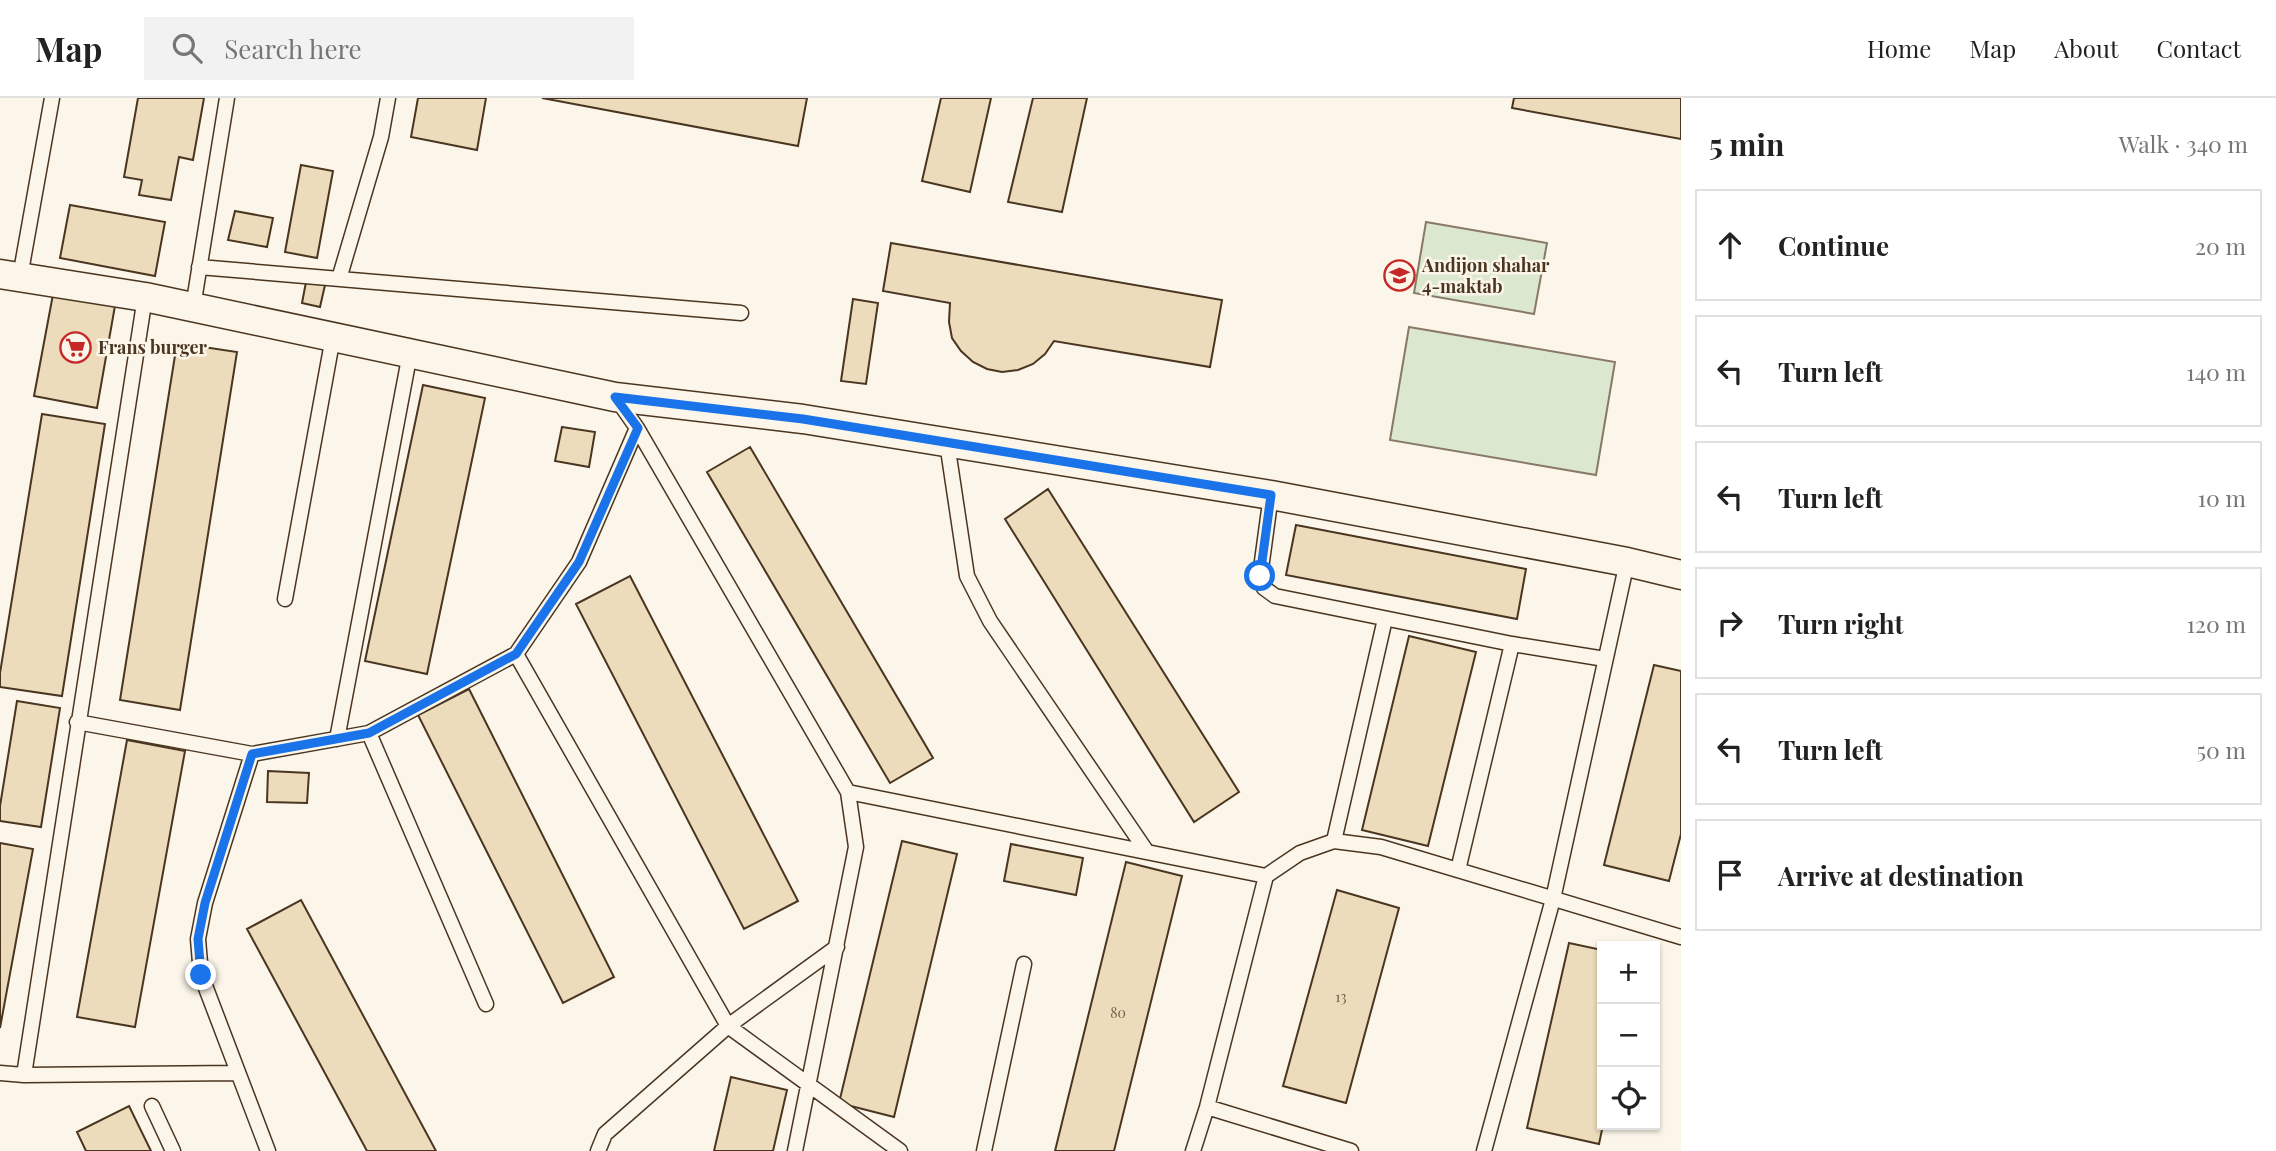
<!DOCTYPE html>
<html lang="en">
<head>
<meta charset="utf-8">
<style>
	body { margin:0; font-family:"Playfair Display",serif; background:#f2f2f2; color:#222 }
	.controls { position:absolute; right:21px; bottom:21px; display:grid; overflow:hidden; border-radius:0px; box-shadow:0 2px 5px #0004 }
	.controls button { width:63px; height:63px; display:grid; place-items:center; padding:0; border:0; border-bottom:2px solid #e0e0e0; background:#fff; color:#222; font:35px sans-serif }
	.stop { position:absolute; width:21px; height:21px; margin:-16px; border:5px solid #1a73e8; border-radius:50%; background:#fff }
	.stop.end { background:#1a73e8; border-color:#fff; box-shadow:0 2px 7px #0008 }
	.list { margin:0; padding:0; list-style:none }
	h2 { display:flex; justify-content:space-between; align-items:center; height:91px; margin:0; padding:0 28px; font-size:30px }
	h2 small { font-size:23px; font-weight:400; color:#767676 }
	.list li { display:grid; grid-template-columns:46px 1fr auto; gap:21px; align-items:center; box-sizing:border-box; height:112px; margin:0 14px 14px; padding:0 14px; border:2px solid #e0e0e0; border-radius:0px }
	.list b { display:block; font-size:26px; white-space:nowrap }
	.list em { font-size:23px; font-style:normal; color:#767676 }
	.icon { flex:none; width:38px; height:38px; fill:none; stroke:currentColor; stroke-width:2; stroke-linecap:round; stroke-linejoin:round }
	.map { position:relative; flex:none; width:1681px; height:1053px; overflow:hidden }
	header { display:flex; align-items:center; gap:42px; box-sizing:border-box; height:98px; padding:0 35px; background:#fff; border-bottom:2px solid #e0e0e0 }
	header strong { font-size:33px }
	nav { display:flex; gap:38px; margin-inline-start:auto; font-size:24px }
	.search { width:490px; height:63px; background:#f2f2f2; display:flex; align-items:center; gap:18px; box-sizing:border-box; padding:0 24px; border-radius:0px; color:#767676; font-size:26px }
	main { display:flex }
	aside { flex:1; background:#fff }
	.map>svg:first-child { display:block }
</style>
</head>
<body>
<header>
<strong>Map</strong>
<div class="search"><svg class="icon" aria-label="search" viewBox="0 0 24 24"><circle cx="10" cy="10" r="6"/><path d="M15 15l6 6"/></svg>Search here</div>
<nav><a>Home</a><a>Map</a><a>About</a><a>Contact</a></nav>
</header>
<main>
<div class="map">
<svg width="1681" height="1053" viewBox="0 0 1681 1053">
	<rect width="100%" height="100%" fill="#fbf6e9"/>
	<path fill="#dce7d0" stroke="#887966" stroke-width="2" d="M1426 124 1547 145 1534 216 1414 195Z
		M1409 229 1615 264 1596 377 1390 342Z"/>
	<path fill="#ecdcbc" stroke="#4a3520" stroke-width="2" d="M138 0H204L193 62 179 59 171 102 139 97 142 82 124 79Z
		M418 0H486L477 52 411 39Z
		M542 0H807L798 48Z
		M941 0H991L970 94 922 83Z
		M1033 0H1087L1062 114 1008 104Z
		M1514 0H1681V41L1512 10Z
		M301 67 333 73 317 160 285 154Z
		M70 107 165 124 155 178 60 160Z
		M235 113 273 120 267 149 228 142Z
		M891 145 1222 202 1210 269 1054 243 1045 256 1033 266 1018 272 1002 274 987 271 973 264 961 253 952 240 949 224 950 205 883 193Z
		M306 184 325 187 320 209 302 205Z
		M54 191 116 202 97 310 34 298Z
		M853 201 878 205 866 286 841 283Z
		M177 245 237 254 180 612 120 602Z
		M423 287 485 300 427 576 365 563Z
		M42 316 105 326 62 598 0 589V575Z
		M562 329 595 334 589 369 555 363Z
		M750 349 933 660 890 685 707 374Z
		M1048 391 1239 694 1194 724 1005 421Z
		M1296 427 1526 471 1517 521 1286 477Z
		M630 478 798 803 744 831 576 506Z
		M1409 538 1476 554 1428 748 1362 732Z
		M1654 567 1681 573V736L1669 783 1604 767Z
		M469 591 614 879 563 905 418 617Z
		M17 603 60 610 41 729 0 723V708Z
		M127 642 185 653 135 929 77 919Z
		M268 673 309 675 307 705 267 704Z
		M902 743 957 756 894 1019 839 1005Z
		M0 745 33 751 0 930Z
		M1011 746 1083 760 1076 797 1004 783Z
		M1126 764 1182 778 1114 1053H1055Z
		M1337 792 1399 810 1346 1005 1283 988Z
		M301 802 436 1053H367L247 831Z
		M1569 845 1602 852 1603 1027 1599 1046 1527 1030Z
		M731 979 787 992 773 1053H714Z
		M129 1008 151 1053H86L77 1034Z"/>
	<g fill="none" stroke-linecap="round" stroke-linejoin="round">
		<defs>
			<path id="service" d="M199 169 741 215
				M20 179 52 0
				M339 181 381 39 388 0
				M193 209 227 0
				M616 300 637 330 848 694 856 749 795 1053
				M947 345 967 478 990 523 1147 754
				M1271 397 1260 478 1264 490 1275 498 1512 546 1605 561
				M285 501 333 239
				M516 556 728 928 900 1053
				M77 624 252 656 369 635 516 556 579 464 637 330
				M369 635 486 906
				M337 641 410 255
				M252 656 205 805 198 841 201 877 268 1053
				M848 694 1266 778 1300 755 1334 743 1381 749 1681 839
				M1334 743 1385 521
				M1458 772 1512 546
				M0 975 24 977 238 975
				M24 977 145 199
				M152 1008 173 1053
				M1207 1009 1351 1053
				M598 1053 605 1036 728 928 837 849
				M984 1053 1024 866
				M1193 1053 1207 1009 1266 778
				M1484 1053 1553 801 1627 464"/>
			<path id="minor" d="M0 176 145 199 615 299 803 321 1271 397 1627 464 1681 477"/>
		</defs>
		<use href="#service" stroke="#4a3520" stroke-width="17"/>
		<use href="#minor" stroke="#4a3520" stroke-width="31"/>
		<use href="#service" stroke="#fbf6e9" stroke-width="14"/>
		<use href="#minor" stroke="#fbf6e9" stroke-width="28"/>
	</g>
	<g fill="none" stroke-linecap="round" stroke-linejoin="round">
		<path stroke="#1a73e8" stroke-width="9" d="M201 877 198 841 205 805 252 656 369 635 516 556 579 464 638 330 615 299 803 321 1271 397 1260 478"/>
	</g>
	<defs>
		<symbol id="school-ring" viewBox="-11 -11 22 22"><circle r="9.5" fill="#fbf6e9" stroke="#c62828" stroke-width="1.5"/><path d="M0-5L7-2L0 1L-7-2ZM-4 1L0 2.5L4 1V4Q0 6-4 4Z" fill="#c62828"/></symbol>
		<symbol id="supermarket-ring" viewBox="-11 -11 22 22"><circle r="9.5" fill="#fbf6e9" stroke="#c62828" stroke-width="1.5"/><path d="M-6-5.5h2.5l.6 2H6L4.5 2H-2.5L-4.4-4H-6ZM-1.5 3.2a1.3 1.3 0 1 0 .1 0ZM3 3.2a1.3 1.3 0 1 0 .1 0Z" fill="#c62828"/></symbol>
	</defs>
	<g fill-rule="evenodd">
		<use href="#school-ring" x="1382" y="160" width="35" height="35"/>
		<use href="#supermarket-ring" x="58" y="232" width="35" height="35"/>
	</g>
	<g text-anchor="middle" stroke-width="5" stroke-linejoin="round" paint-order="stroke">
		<g font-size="14" fill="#725f47">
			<text x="1341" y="904">13</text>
			<text x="1118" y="920">80</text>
		</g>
		<g font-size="18" font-weight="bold" fill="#4a3520" stroke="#fbf6e9" text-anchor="start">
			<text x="1422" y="174">Andijon shahar<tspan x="1422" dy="21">4-maktab</tspan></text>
			<text x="98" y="256">Frans burger</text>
		</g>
	</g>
</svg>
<div class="controls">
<button>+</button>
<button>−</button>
<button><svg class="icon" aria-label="locate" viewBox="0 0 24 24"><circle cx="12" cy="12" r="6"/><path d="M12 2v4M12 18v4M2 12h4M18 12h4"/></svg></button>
</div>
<div class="stop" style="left:1260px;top:478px"></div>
<div class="stop end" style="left:201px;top:877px"></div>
</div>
<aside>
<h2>5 min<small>Walk · 340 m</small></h2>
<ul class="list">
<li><svg class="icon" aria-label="ahead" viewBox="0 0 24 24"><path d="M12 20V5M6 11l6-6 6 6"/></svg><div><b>Continue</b></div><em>20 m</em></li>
<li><svg class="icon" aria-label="left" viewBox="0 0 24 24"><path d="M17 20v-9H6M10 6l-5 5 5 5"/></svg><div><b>Turn left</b></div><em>140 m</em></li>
<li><svg class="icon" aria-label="left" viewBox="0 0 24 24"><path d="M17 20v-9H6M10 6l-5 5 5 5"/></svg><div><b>Turn left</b></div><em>10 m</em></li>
<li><svg class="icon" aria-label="right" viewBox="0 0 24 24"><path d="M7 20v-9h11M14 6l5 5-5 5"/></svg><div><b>Turn right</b></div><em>120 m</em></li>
<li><svg class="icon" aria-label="left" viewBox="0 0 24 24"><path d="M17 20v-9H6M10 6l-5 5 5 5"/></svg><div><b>Turn left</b></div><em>50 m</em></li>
<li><svg class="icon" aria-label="arrive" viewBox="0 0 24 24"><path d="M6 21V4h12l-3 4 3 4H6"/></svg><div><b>Arrive at destination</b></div></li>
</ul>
</aside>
</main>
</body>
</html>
